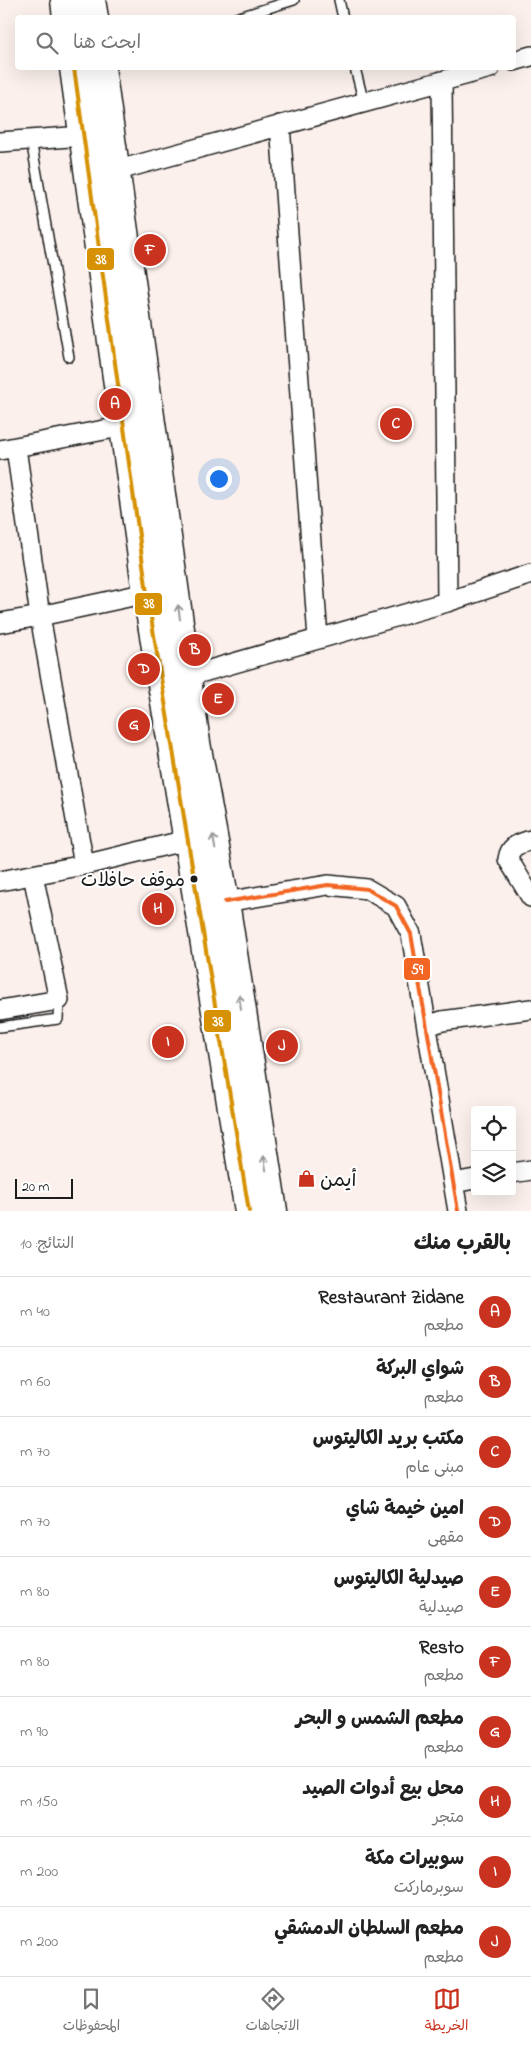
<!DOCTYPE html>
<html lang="ar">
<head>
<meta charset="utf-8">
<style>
	body { margin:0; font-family:"Indie Flower","Playpen Sans Arabic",sans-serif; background:#f6f6f6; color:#222; direction:rtl }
	.controls { position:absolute; right:15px; bottom:15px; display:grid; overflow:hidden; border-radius:5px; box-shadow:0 5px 20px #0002 }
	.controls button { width:45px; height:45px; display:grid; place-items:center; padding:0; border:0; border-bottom:1px solid #e0e0e0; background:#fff; color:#222; font:25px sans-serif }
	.scale { position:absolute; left:15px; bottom:12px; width:58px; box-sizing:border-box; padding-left:5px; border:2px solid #1c1c1c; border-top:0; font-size:14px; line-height:18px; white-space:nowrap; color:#1c1c1c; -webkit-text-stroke:4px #fff; paint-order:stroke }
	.you { position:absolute; left:218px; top:478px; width:18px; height:18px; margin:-12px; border:4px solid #fff; border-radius:50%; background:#1a73e8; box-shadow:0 0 0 8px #1a73e833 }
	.badge { display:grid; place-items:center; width:32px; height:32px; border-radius:50%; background:#c8321e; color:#fff; font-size:16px; font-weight:700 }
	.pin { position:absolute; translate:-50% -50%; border:2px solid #fff; box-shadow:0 1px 5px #0006 }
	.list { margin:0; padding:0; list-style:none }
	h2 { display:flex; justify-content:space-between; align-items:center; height:65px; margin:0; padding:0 20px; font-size:21px }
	h2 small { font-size:16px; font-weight:400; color:#767676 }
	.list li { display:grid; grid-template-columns:32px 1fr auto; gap:15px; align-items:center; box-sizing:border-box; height:70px; padding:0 20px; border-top:1px solid #e0e0e0 }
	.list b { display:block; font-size:19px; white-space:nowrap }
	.list p { margin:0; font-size:16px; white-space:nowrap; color:#767676 }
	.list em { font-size:16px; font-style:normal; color:#767676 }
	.icon { flex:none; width:28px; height:28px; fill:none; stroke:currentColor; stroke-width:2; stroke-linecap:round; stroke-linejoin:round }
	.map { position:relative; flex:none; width:531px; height:1211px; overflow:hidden; direction:ltr }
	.search { position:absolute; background:#fff; box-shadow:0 5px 20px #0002; left:15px; right:15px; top:15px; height:55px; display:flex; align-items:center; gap:12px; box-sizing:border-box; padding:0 18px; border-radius:5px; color:#767676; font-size:19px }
	.sheet { height:765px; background:#fff }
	nav { display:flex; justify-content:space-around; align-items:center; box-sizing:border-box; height:70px; border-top:1px solid #e0e0e0; background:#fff; font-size:14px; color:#767676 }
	nav a { display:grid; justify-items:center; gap:2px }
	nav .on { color:#c8321e }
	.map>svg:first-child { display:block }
</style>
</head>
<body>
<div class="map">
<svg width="531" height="1211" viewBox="0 0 531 1211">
	<rect width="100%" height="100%" fill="#fbf0eb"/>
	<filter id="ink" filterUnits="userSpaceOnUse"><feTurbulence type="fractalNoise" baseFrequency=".02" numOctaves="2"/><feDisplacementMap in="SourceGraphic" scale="10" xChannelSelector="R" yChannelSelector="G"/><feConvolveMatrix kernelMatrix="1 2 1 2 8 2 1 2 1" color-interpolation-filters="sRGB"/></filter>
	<g filter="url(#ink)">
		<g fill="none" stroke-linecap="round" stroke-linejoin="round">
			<defs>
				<path id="service" d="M339 0 343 18
					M236 18 294 0
					M355 68 364 103
					M31 140 69 357
					M0 1027 58 1019 59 1000"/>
				<path id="minor" d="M514 61 531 56
					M442 81 447 602
					M280 125 318 638
					M0 142 84 136
					M115 171 490 68
					M16 448 40 616 84 865
					M0 450 125 426
					M0 623 40 616 147 593
					M175 680 447 602 531 574
					M531 840C519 844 510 845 508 859L531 897
					M0 881 84 865 187 840
					M225 902 328 885 367 889 396 906 411 934 458 1211
					M0 1010 59 1000 33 875
					M427 1026 442 1021 531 1009
					M512 1173 531 1170
					M453 1183 475 1179"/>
				<path id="primary" d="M65 0 67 18
					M91 0 94 18
					M74 68 147 593 249 1211
					M101 68 196 743 225 902 273 1211"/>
			</defs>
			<use href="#service" stroke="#1c1c1c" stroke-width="12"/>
			<use href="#minor" stroke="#1c1c1c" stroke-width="22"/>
			<use href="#primary" stroke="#1c1c1c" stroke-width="31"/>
			<use href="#service" stroke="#fff" stroke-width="9"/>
			<use href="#minor" stroke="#fff" stroke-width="19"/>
			<use href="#primary" stroke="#fff" stroke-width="28"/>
			<defs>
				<path id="bus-1" d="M74 68 147 593 249 1211"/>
				<path id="bus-2" d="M225 902 328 885 367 889 396 906 411 934 458 1211"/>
			</defs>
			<use href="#bus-1" stroke="#fff" stroke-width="8"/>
			<use href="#bus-2" stroke="#fff" stroke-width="8"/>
			<use href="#bus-1" stroke="#d69104" stroke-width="4"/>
			<use href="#bus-2" stroke="#f26522" stroke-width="4"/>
		</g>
		<defs><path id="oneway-shaft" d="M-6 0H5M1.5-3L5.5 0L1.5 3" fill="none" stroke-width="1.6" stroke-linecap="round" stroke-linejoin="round" transform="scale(1.25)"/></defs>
		<g stroke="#999">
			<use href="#oneway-shaft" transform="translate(179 612) rotate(-98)"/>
			<use href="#oneway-shaft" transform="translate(214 842) rotate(-100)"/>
			<use href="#oneway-shaft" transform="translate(240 1002) rotate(-99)"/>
			<use href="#oneway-shaft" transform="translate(265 1163) rotate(-99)"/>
		</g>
	</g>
	<defs>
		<symbol id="shop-bare" viewBox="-9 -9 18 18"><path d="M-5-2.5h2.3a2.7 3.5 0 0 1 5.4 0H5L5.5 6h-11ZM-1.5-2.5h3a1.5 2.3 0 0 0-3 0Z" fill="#c8321e" stroke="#fff" stroke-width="2.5" paint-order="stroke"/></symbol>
	</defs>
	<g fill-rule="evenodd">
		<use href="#shop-bare" x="294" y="1166" width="25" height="25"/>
	</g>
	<circle fill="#1c1c1c" stroke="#fff" stroke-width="2" cx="194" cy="879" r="4.5"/>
	<g text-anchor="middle" stroke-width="4" stroke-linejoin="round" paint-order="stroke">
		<g font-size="19" fill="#1c1c1c" stroke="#fff" text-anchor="end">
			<text x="185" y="886">موقف حافلات</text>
		</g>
		<g font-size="20" fill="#1c1c1c" stroke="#fff" text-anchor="start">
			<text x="320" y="1186">أيمن</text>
		</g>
	</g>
	<g stroke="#fff" stroke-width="2">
		<rect x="86" y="247" width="29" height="24" rx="5" fill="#d69104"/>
		<rect x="134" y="592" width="29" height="24" rx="5" fill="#d69104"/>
		<rect x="403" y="957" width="28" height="24" rx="5" fill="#f26522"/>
		<rect x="203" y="1009" width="29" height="24" rx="5" fill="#d69104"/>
	</g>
	<g font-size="14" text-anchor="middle" font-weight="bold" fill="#fff">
		<text x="101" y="264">38</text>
		<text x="149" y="608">38</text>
		<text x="417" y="974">59</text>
		<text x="218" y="1026">38</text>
	</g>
</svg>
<div class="controls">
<button><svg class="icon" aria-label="locate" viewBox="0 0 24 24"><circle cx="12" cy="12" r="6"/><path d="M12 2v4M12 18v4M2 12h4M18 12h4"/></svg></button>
<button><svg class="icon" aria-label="layers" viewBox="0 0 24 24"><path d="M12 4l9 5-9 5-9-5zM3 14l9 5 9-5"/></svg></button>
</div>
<div class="scale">20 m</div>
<div class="you"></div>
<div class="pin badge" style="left:115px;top:404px">A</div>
<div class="pin badge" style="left:195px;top:650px">B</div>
<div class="pin badge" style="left:396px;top:424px">C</div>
<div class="pin badge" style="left:144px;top:669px">D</div>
<div class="pin badge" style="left:218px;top:699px">E</div>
<div class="pin badge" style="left:150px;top:250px">F</div>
<div class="pin badge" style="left:134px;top:725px">G</div>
<div class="pin badge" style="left:158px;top:909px">H</div>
<div class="pin badge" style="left:168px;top:1042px">I</div>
<div class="pin badge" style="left:282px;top:1046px">J</div>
<div class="search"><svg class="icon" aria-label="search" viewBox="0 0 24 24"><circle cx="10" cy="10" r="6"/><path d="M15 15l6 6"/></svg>ابحث هنا</div>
</div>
<section class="sheet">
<h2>بالقرب منك<small>النتائج: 10</small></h2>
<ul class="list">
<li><span class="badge">A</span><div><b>Restaurant Zidane</b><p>مطعم</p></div><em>40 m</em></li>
<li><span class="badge">B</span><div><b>شواي البركة</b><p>مطعم</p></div><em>60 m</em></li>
<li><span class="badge">C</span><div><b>مكتب بريد الكاليتوس</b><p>مبنى عام</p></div><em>70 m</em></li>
<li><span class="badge">D</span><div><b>امين خيمة شاي</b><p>مقهى</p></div><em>70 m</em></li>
<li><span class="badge">E</span><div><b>صيدلية الكاليتوس</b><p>صيدلية</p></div><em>80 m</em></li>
<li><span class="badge">F</span><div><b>Resto</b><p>مطعم</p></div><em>80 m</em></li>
<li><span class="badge">G</span><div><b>مطعم الشمس و البحر</b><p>مطعم</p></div><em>90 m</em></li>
<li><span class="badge">H</span><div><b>محل بيع أدوات الصيد</b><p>متجر</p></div><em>150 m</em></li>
<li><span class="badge">I</span><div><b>سوبيرات مكة</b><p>سوبرماركت</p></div><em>200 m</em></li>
<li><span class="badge">J</span><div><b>مطعم السلطان الدمشقي</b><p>مطعم</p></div><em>200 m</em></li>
</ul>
</section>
<nav>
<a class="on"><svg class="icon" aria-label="map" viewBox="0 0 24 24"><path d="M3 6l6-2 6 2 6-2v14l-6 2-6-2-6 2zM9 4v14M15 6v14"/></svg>الخريطة</a>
<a><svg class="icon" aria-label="directions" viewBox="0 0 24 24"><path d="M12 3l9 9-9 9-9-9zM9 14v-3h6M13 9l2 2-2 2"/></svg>الاتجاهات</a>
<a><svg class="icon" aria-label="saved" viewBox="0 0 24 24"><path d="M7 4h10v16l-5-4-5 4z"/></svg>المحفوظات</a>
</nav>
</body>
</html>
